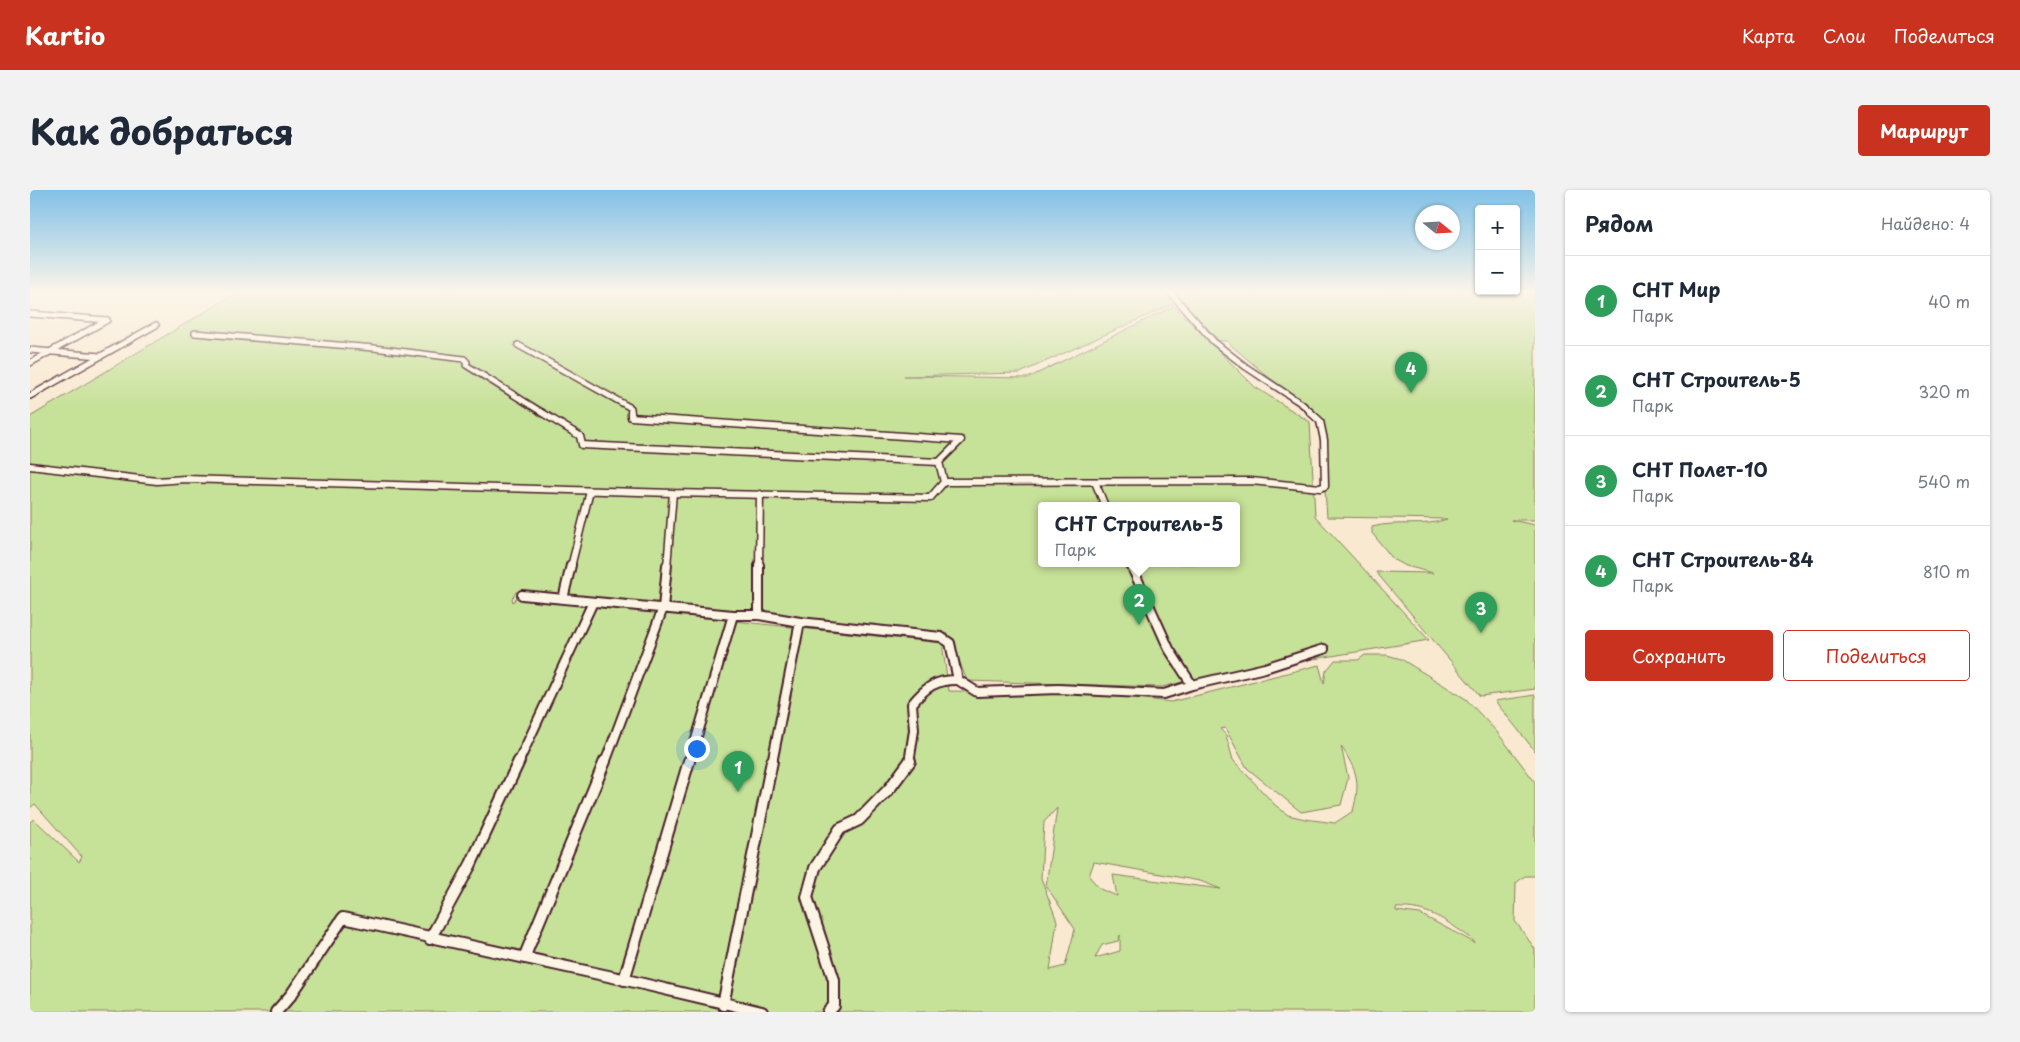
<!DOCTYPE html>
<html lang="ru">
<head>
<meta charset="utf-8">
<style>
	body { margin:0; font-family:"Playpen Sans",sans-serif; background:#f2f2f3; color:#1f2937 }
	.controls { position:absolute; right:15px; top:15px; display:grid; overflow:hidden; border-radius:5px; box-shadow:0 1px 4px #0004 }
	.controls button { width:45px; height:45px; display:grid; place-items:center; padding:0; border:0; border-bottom:1px solid #e0e1e3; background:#fff; color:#1f2937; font:25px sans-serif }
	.compass { position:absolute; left:1385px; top:15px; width:45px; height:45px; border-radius:50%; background:#fff; box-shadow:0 1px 4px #0004; rotate:108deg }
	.you { position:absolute; left:666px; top:558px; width:18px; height:18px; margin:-12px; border:4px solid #fff; border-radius:50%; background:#1a73e8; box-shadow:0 0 0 8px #1a73e833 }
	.badge { display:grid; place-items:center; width:32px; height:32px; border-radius:50%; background:#c8321e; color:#fff; font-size:16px; font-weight:700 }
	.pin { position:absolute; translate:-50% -41px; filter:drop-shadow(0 1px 2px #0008) }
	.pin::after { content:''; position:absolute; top:26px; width:18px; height:15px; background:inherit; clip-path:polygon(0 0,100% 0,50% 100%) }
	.popup { position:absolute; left:1008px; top:312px; width:202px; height:65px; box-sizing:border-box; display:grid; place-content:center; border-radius:5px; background:#fff; filter:drop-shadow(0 1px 4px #0005); font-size:16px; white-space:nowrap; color:#747a83 }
	.popup b { font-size:19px; color:#1f2937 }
	.popup::after { content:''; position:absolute; left:50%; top:100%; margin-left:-10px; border:10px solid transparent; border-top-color:#fff }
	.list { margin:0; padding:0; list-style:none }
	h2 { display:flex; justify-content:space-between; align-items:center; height:65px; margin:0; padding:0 20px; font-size:21px }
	h2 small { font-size:16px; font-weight:400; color:#747a83 }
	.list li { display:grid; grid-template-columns:32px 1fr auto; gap:15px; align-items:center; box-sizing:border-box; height:90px; padding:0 20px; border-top:1px solid #e0e1e3 }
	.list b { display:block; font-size:19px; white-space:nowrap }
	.list p { margin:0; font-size:16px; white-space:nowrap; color:#747a83 }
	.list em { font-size:16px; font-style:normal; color:#747a83 }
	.actions { display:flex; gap:10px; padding:15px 20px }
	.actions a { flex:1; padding:11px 0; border:1px solid #c8321e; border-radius:5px; text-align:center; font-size:18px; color:#c8321e }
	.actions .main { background:#c8321e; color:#fff }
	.map { position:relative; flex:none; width:1505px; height:822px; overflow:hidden; border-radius:5px }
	header { display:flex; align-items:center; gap:30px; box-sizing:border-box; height:70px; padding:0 25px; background:#c8321e; color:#fff }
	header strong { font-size:24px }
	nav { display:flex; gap:28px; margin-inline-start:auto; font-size:18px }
	.intro { display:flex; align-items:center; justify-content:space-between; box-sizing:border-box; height:120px; padding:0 30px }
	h1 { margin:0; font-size:35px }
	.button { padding:12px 22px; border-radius:5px; background:#c8321e; color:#fff; font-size:18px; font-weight:700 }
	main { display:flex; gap:30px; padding:0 30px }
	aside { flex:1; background:#fff; border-radius:5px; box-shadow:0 1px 4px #0004 }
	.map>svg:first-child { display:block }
</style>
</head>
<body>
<header>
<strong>Kartio</strong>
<nav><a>Карта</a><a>Слои</a><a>Поделиться</a></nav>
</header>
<div class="intro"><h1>Как добраться</h1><a class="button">Маршрут</a></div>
<main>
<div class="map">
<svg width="1505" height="822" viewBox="0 0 1505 822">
	<rect width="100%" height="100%" fill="#f9e9d1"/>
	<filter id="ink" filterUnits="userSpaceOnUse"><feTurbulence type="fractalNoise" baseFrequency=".02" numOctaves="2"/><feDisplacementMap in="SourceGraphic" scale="10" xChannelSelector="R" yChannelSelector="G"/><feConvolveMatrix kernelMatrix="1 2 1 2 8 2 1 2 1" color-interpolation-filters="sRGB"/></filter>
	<g filter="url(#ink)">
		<path fill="#c6e198" stroke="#888062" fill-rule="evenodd" d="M208 102H1134L1143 114 990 183 874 186 998 188 1144 116 1225 197 1280 232 1285 326 1399 450 1168 488 1132 497 937 491 920 447 743 423 486 402 482 409 483 412 486 408 912 453 919 501 1071 504 1141 512 1289 475 1294 493 1296 481 1305 470H1328L1335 465H1357L1371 469 1436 509 1467 542 1505 592V686H1495L1486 693 1485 731 1505 759V822H0V632L4 629 49 672 52 667 5 614 0 618V227ZM1012 316H1206V374H1012ZM1195 538 1217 578 1271 622 1311 615 1318 588 1311 556C1327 582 1331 590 1323 621L1305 633 1275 629 1258 625 1245 615 1203 570 1196 545 1190 539ZM1027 618 1016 696 1045 739 1035 776 1020 780 1027 731 1011 688 1014 632ZM1064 672 1170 691 1191 699 1083 685 1087 706 1070 699 1059 686ZM1366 718C1398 716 1416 731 1441 748L1445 753 1390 724 1366 721ZM1090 745V761L1065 768 1072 755 1088 751Z
			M1145 102H1216L1224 106 1220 102H1505V330H1481L1505 335V499L1450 506 1346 382 1403 383 1376 376 1363 369 1342 343V337C1367 330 1393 338 1417 329L1297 327 1290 231 1196 151H1189Z
			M1505 505V561L1465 511Z"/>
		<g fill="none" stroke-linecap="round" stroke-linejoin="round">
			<defs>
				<path id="minor-far3" d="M1140 102 1184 152 1216 177 1272 214 1282 223
					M0 124 77 130
					M165 143 344 158 434 169 437 172 436 175 513 223
					M488 155 601 218V223
					M0 160 70 166
					M0 173 77 130
					M0 206 126 135"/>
				<path id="minor-far2" d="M511 222 550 246 552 255 909 272
					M0 276 127 291 155 289 643 303 900 308 914 292 909 272 931 250 601 227V222
					M914 292 1221 291 1290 298 1295 296 1294 250 1290 231 1280 222
					M1065 292 1075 316
					M1100 374 1101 377
					M541 377 560 301
					M637 377 643 303
					M729 377 730 304"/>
				<path id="minor-far1" d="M492 405 703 425H729L770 432 911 447 920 453 928 490 947 502 1028 499 1134 504 1162 495 1139 459 1101 375
					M533 409 541 375
					M729 425V375
					M1162 495 1235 478 1294 459
					M488 573 563 412
					M575 573 633 418 637 375
					M659 573 703 425
					M742 573 770 432
					M879 573 884 540 882 514C895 498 906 489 928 490"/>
				<path id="minor" d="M400 749 441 674 489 571
					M494 768 575 571
					M594 790 659 571
					M693 815 742 571
					M246 822 261 805 313 728 592 789 732 822
					M798 822 804 816V790L777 707 785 678 810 639 829 630 860 598 880 571"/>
			</defs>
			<use href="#minor-far3" stroke="#4a1f2b" stroke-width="8"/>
			<use href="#minor-far2" stroke="#4a1f2b" stroke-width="9"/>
			<use href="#minor-far1" stroke="#4a1f2b" stroke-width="12"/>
			<use href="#minor" stroke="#4a1f2b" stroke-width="14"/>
			<use href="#minor-far3" stroke="#fcf5e5" stroke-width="5"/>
			<use href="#minor-far2" stroke="#fcf5e5" stroke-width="6"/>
			<use href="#minor-far1" stroke="#fcf5e5" stroke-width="8"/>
			<use href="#minor" stroke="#fcf5e5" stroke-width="10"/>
		</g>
	</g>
	<linearGradient id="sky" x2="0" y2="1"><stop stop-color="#81c1e7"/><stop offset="0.47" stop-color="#fcf5ea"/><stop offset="1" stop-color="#fcf5ea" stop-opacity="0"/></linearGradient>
	<rect width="1505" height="217" fill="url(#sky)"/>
</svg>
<div class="controls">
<button>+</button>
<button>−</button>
</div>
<svg class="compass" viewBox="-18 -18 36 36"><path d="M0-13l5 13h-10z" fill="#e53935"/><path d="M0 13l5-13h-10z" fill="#747a83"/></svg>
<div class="you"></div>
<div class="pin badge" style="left:708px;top:602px;background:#2e9e5b">1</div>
<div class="pin badge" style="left:1109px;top:435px;background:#2e9e5b">2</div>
<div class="popup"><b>СНТ Строитель-5</b>Парк</div>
<div class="pin badge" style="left:1451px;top:443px;background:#2e9e5b">3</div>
<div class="pin badge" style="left:1381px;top:203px;background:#2e9e5b">4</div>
</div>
<aside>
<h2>Рядом<small>Найдено: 4</small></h2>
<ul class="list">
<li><span class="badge" style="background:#2e9e5b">1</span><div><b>СНТ Мир</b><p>Парк</p></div><em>40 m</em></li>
<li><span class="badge" style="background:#2e9e5b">2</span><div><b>СНТ Строитель-5</b><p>Парк</p></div><em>320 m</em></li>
<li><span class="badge" style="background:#2e9e5b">3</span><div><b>СНТ Полет-10</b><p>Парк</p></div><em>540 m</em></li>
<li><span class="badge" style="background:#2e9e5b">4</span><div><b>СНТ Строитель-84</b><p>Парк</p></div><em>810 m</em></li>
</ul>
<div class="actions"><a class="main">Сохранить</a><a>Поделиться</a></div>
</aside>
</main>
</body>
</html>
